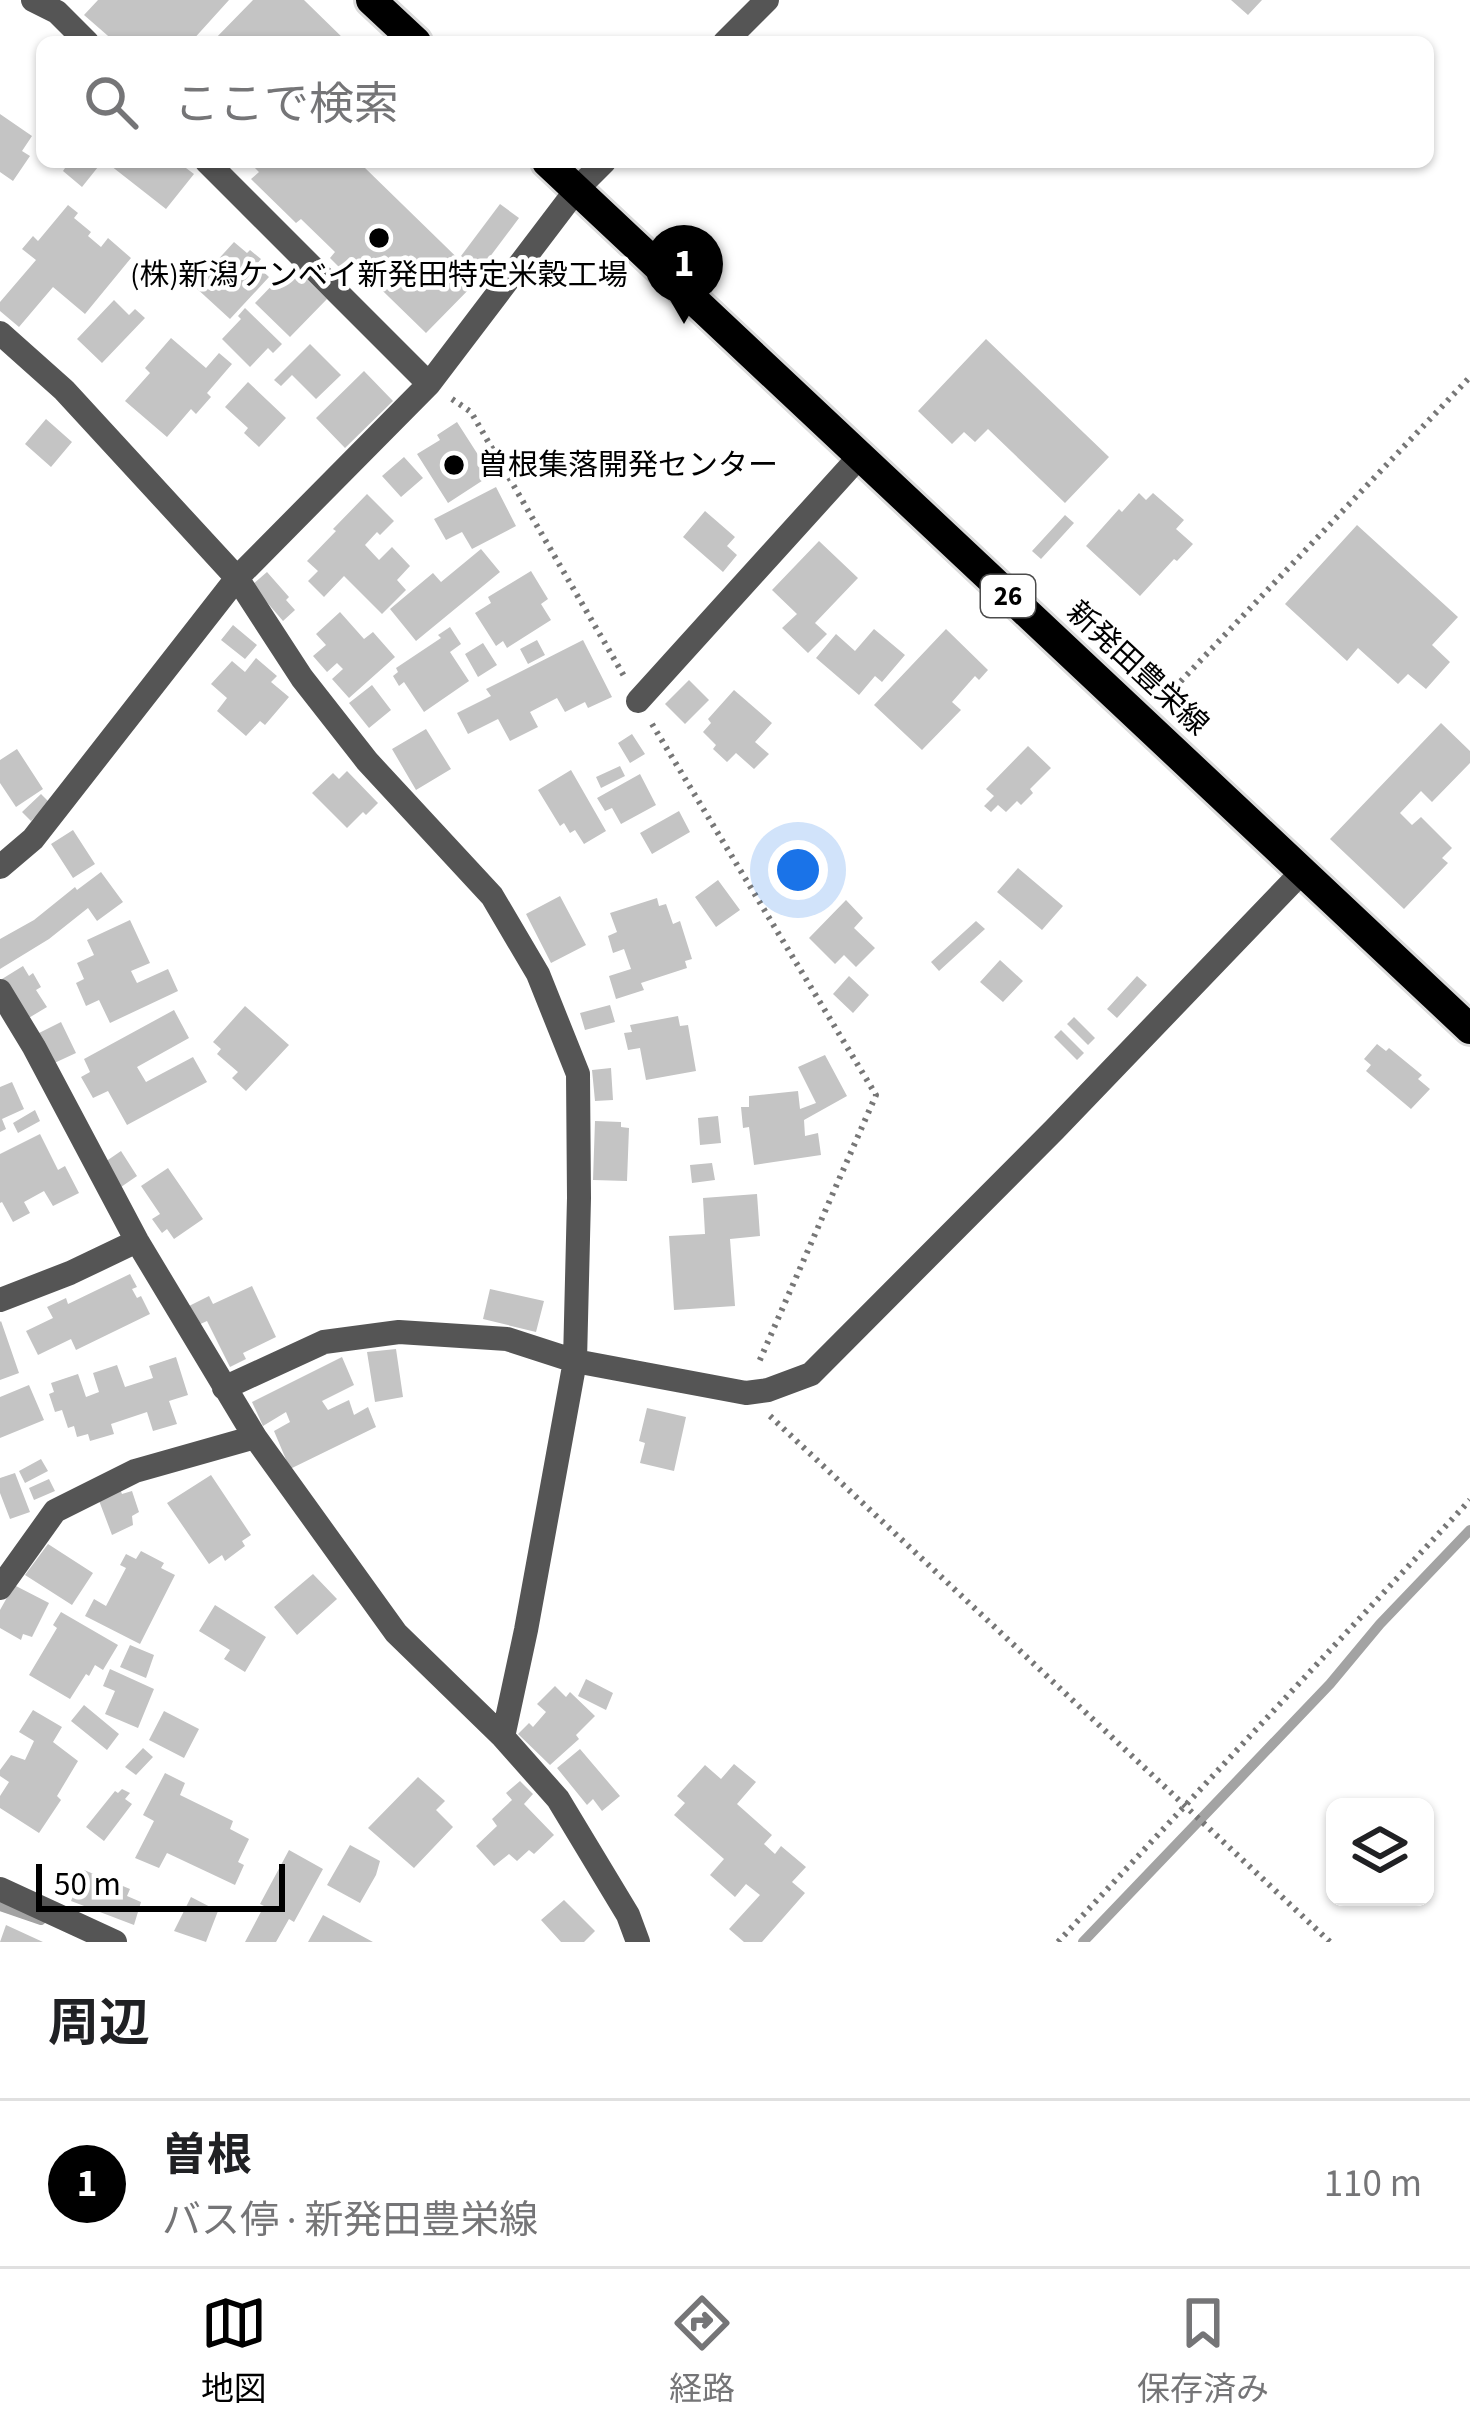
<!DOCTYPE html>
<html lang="ja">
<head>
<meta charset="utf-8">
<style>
	body { margin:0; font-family:"Source Sans 3","Noto Sans JP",sans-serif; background:#f6f6f6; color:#202124 }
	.controls { position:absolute; right:36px; bottom:36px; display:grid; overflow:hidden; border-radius:18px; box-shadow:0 3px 9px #0004 }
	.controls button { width:108px; height:108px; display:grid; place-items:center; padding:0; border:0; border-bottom:3px solid #e0e0e0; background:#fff; color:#202124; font:60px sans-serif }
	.scale { position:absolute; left:36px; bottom:30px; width:249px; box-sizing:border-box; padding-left:12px; border:6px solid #000; border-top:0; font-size:33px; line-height:42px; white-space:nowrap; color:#000; -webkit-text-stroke:9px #fff; paint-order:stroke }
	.you { position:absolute; left:798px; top:870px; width:42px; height:42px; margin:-30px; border:9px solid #fff; border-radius:50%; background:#1a73e8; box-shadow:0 0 0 18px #1a73e833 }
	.badge { display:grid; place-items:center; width:78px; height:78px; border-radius:50%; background:#000; color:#fff; font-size:39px; font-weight:700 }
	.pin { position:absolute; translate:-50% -99px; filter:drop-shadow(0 3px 6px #0008) }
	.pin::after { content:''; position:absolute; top:63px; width:42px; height:36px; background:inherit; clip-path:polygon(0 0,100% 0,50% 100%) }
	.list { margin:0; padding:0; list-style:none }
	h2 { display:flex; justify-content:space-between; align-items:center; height:156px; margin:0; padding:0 48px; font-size:51px }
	h2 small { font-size:39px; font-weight:400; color:#757577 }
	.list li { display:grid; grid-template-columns:78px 1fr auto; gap:36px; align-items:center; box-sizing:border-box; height:168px; padding:0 48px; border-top:3px solid #e0e0e0 }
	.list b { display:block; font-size:45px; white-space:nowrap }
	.list p { margin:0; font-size:39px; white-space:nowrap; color:#757577 }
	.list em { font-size:39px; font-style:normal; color:#757577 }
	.icon { flex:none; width:66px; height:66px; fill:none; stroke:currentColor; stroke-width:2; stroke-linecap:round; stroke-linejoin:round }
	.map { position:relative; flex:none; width:1470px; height:1942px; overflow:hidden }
	.search { position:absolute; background:#fff; box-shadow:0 3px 9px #0004; left:36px; right:36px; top:36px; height:132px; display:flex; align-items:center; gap:30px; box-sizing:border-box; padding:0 42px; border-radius:18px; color:#757577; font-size:45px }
	.sheet { height:324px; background:#fff }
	nav { display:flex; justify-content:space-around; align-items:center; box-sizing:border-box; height:168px; border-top:3px solid #e0e0e0; background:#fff; font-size:33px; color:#757577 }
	nav a { display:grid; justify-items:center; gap:6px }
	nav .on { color:#000 }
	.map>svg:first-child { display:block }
</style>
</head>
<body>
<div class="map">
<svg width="1470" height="1942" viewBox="0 0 1470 1942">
	<rect width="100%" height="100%" fill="#fff"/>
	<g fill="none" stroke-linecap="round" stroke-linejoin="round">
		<path stroke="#a3a3a3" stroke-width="10" d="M0 1906 41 1920
			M1083 1942 1330 1684 1380 1624 1470 1530"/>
	</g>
	<path fill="#c4c4c4" d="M98 0H229L191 42H115L84 15Z
		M253 0H304L347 42H212Z
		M1231 0H1262L1248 15Z
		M0 114 32 136 22 151 30 156 13 181 0 172Z
		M69 162H102L82 187 63 171Z
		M106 162H178L194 174 166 209Z
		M249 162H369L364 167 479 279 426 333 352 261 342 270 330 258 335 252 301 219 296 223 251 179 259 172Z
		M500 204 519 218 480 270 461 256Z
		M68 205 78 213 74 218 91 232 88 236 101 247 108 238 131 258 85 314 53 287 19 327 0 311V302L36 260 22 249 33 236 38 241Z
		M234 242 247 253 250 250 261 259 256 265 269 277 230 319 194 286Z
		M298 271 327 299 290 337 255 303 281 276 288 283Z
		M114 300 129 315 135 309 145 318 102 363 77 339Z
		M245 308 282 344 273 353 268 348 250 367 222 339 241 319 238 316Z
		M171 338 206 368 219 353 232 364 207 393 211 397 196 414 191 409 167 437 125 401 150 373 145 368Z
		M986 339 1109 457 1065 503 988 429 975 442 964 432 952 444 918 411Z
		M310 344 341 375 316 399 292 375 281 386 274 380Z
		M364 371 393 401 345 448 316 418Z
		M248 382 286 418 259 447 244 433 248 428 225 407Z
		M46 419 72 442 51 467 25 444Z
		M457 422 491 475 448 503 417 454 440 440 437 435Z
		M404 457 423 478 401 497 382 476Z
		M496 487 516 526 472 549 462 532 446 540 434 519Z
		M1139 493 1146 500 1153 493 1184 520 1176 529 1193 544 1177 561 1174 559 1140 596 1086 546 1119 509 1122 512Z
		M367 494 394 521 380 535 377 532 365 545 379 560 392 547 410 566 397 580 406 590 382 614 344 576 324 597 308 581 318 571 307 561 336 531 333 529Z
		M705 511 735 537 727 546 737 555 723 572 683 537Z
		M1065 515 1074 523 1041 559 1032 551Z
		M1357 525 1458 617 1432 645 1450 662 1426 689 1408 674 1398 684 1358 648 1347 661 1285 604Z
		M819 541 858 578 815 623 827 634 808 653 782 628 797 614 772 590Z
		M481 549 500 572 416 641 390 609 433 573 441 582Z
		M531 571 548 599 541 604 551 620 507 648 503 641 496 646 475 613 491 603 488 597Z
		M267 572 289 597 286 600 295 610 283 621 252 585Z
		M340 612 364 639 373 632 395 657 349 698 332 679 343 669 337 663 327 672 313 656 326 645 316 634Z
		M233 625 257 645 245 659 221 640Z
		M450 627 461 644 450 652 469 681 424 712 404 682 399 686 393 676 398 672 396 668 441 638 438 635Z
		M874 629 905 655 882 682 875 676 859 695 816 658 836 634 855 651Z
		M946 629 988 670 979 680 975 676 952 702 961 710 922 750 874 705Z
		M537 640 545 655 528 664 520 649Z
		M583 640 612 697 588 708 585 702 565 712 557 698 530 712 538 727 510 741 498 719 468 734 457 713 491 696 486 689Z
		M483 643 497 665 478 677 465 654Z
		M256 658 277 676 271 682 289 697 265 725 260 721 246 736 217 711 227 698 211 684 232 661 245 672Z
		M689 680 709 700 685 724 665 704Z
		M372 685 391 710 369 728 349 703Z
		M734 690 772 723 755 742 769 754 754 769 736 753 727 762 713 749 716 745 703 732 711 723 708 719Z
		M1441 723 1470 751V763L1432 802 1421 791 1400 813 1412 825 1421 817 1452 848 1442 858 1448 863 1404 909 1330 839Z
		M426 729 451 769 416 790 392 749Z
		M632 734 645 754 630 763 618 743Z
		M1028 746 1051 768 1030 789 1033 793 1021 805 1017 801 1006 812 998 805 991 812 984 806 994 796 986 789Z
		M17 749 43 789 16 807 0 783V760Z
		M620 766 625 776 601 788 596 777Z
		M571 770 606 831 584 844 575 830 570 833 564 823 560 826 538 790Z
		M347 771 378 803 366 815 363 812 347 828 312 793 333 773 339 779Z
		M640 774 656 805 621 824 612 808 605 811 597 798Z
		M41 794 50 803 31 821 22 812Z
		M679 811 690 832 652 854 640 833Z
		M73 830 95 864 73 878 51 844Z
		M1018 868 1063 906 1042 930 997 892Z
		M101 872 123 902 97 921 88 908 49 939 0 969V939L34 920 75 887 77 890Z
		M718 880 740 910 716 927 695 897Z
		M560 896 586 945 551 963 526 914Z
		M657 898 659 906 666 904 673 924 680 921 692 959 685 961 687 968 641 983 644 990 616 999 609 976 631 969 624 949 613 953 608 936 617 932 610 913Z
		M846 900 863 918 854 928 875 948 856 967 844 955 835 964 809 938Z
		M130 920 150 963 131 971 137 983 168 969 178 991 110 1023 99 1000 86 1006 76 983 84 979 77 963 94 955 87 940Z
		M976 921 985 929 939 971 931 962Z
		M1000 960 1023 981 1003 1002 980 982Z
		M23 966 29 976 33 973 41 987 36 990 47 1007 27 1019 2 979Z
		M849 976 869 995 853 1013 833 994Z
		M1137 976 1147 985 1117 1018 1107 1009Z
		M610 1005 615 1022 585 1030 580 1013Z
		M245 1006 289 1045 246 1091 232 1078 238 1072 217 1054 221 1049 213 1042Z
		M174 1010 189 1038 137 1067 146 1082 193 1057 207 1082 127 1125 108 1091 93 1098 81 1077 90 1072 84 1059Z
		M678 1016 680 1026 688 1025 696 1071 646 1080 640 1048 628 1050 624 1033 632 1032 630 1025Z
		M1074 1017 1095 1038 1088 1045 1067 1024Z
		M61 1022 76 1053 50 1065 35 1035Z
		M1061 1030 1084 1053 1077 1060 1054 1037Z
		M1377 1044 1386 1051 1389 1048 1422 1075 1418 1079 1430 1089 1411 1109 1366 1071 1371 1065 1364 1059Z
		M825 1055 847 1096 804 1120 805 1136 818 1133 821 1155 754 1165 749 1127 743 1128 741 1107H749V1096L798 1091 800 1109 816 1103 798 1067Z
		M611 1068 613 1100 595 1101 592 1070Z
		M12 1082 24 1109 2 1119 6 1129 0 1132V1087Z
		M35 1110 40 1121 18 1133 13 1123Z
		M718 1116 721 1143 700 1145 698 1118Z
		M595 1121 621 1122V1127L629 1128 627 1181 593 1180Z
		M40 1134 58 1170 65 1166 79 1193 53 1206 44 1191 24 1202 30 1213 13 1222 2 1202 0 1203V1154Z
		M121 1151 137 1176 121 1187 105 1162Z
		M712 1163 715 1180 692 1183 690 1165Z
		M168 1168 203 1219 174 1239 167 1229 162 1233 152 1219 160 1214 141 1186Z
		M757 1194 760 1236 730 1239 735 1306 674 1310 669 1236 705 1234 703 1198Z
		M130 1274 137 1287 132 1289 137 1298 141 1296 150 1314 76 1350 71 1339 38 1355 26 1331 53 1318 47 1307 66 1298 68 1304Z
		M252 1286 276 1337 243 1353 246 1359 230 1367 207 1321 196 1326 187 1307 209 1296 213 1304Z
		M490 1289 544 1301 536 1332 483 1319Z
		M1 1321 19 1373 0 1380V1322Z
		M396 1349 403 1397 375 1402 367 1352Z
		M176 1357 188 1395 169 1401 177 1424 153 1431 147 1412 111 1424 114 1434 90 1441 88 1434 77 1437 74 1426 68 1428 62 1410 55 1412 49 1394 54 1392 51 1383 78 1374 86 1397 99 1392 93 1373 117 1365 125 1387 153 1378 149 1366Z
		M342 1357 354 1385 322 1401 328 1410 349 1400 354 1415 368 1407 376 1427 290 1469 274 1431 290 1422 286 1412 263 1426 252 1402Z
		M29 1385 44 1420 0 1438V1397Z
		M647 1408 686 1417 674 1471 640 1463 645 1443 639 1441Z
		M41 1459 48 1471 25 1483 19 1471Z
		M15 1473 30 1512 10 1519 0 1493V1478Z
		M211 1475 251 1535 242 1541 245 1546 225 1561 222 1555 209 1564 167 1503Z
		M49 1479 55 1491 34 1500 29 1488Z
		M120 1489 122 1494 132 1491 139 1512 132 1516 133 1525 112 1535 98 1498Z
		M48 1544 93 1573 72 1605 25 1575Z
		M141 1551 164 1563 161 1568 175 1575 140 1644 85 1616 94 1599 106 1606 126 1568 120 1565 126 1554 136 1559Z
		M313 1574 337 1599 297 1635 274 1607Z
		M14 1585 49 1603 32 1637 23 1634 21 1640 0 1628V1610Z
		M215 1605 266 1637 245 1672 224 1659 230 1650 199 1631Z
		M61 1612 118 1645 103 1670 95 1665 89 1676 86 1674 70 1699 29 1675 57 1628 53 1625Z
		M130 1645 154 1655 146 1678 120 1667Z
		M110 1669 154 1689 138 1728 105 1714 115 1691 103 1686Z
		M586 1679 613 1693 606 1710 578 1696Z
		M555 1686 566 1697 570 1692 595 1716 576 1735 579 1739 550 1765 518 1734 529 1723 533 1727 546 1712 537 1704Z
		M84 1705 119 1734 107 1750 71 1721Z
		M33 1710 62 1727 53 1742 78 1761 57 1796 61 1800 39 1833 0 1808V1796L9 1782 0 1776V1770L11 1755 25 1760 34 1741 19 1732Z
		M164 1711 199 1729 184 1758 149 1740Z
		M143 1748 153 1757 136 1775 125 1767Z
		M580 1749 620 1796 602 1811 593 1799 587 1805 557 1768Z
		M734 1764 756 1782 737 1804 772 1835 764 1844 775 1854 781 1846 806 1867 792 1882 805 1893 762 1942H744L729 1929 760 1895 746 1884 735 1897 710 1875 724 1859 674 1815 685 1803 677 1796 705 1765 721 1779Z
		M165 1773 185 1783 180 1795 233 1821 230 1829 249 1839 238 1862 244 1865 235 1885 167 1853 159 1868 135 1858 154 1821 143 1815Z
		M418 1777 445 1801 436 1810 453 1827 414 1868 368 1828Z
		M520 1781 533 1794 524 1804 554 1835 534 1854 529 1850 517 1861 509 1854 494 1866 476 1846 497 1826 492 1819 512 1800 506 1793Z
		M122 1789 130 1793 125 1799 132 1804 104 1841 86 1827 115 1791 118 1793Z
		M350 1845 380 1861 376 1875 360 1903 327 1885Z
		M289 1850 323 1869 294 1922 289 1919 276 1942H245L264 1906 260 1904Z
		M84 1870 130 1889 127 1896 141 1902 134 1925 71 1901Z
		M191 1897 218 1911 206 1942 174 1931Z
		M564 1900 595 1931 584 1942H561L541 1920Z
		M323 1915 373 1942H308Z
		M6 1925 43 1942H0Z"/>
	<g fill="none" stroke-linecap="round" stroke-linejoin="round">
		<defs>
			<path id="primary" d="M371 0 416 42
				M547 162 1470 1029"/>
		</defs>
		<use href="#primary" stroke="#dbdbdb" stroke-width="36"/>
		<path stroke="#777" stroke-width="6" stroke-dasharray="3 6" stroke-linecap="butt" d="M452 399 471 412 624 676
			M1162 701 1470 377
			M652 724 876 1095 759 1362
			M770 1416 1330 1942
			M1058 1942 1470 1500"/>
		<path stroke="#555" stroke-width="24" d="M33 0 57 12 87 42
			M725 42 767 0
			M207 162 429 384
			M0 333 64 390 237 578 302 678 367 761 492 896 538 974 578 1074 579 1198 575 1361 526 1630 503 1737
			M638 701 860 456
			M0 867 33 839 237 578 429 384 577 189 604 162
			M0 991 34 1047 137 1241 255 1437 396 1633 503 1737 558 1799 628 1915 638 1942
			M0 1300 70 1273 137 1241
			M224 1388 324 1342 399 1332 507 1339 575 1361 746 1393 768 1390 811 1374 1055 1129 1302 872
			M0 1588 55 1511 135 1471 255 1437
			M0 1889 115 1942"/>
		<use href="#primary" stroke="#000" stroke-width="30"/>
	</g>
	<g fill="#000" stroke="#fff" stroke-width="4.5">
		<circle cx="379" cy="238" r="12"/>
		<circle cx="454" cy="465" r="12"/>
	</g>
	<g text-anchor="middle" stroke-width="9" stroke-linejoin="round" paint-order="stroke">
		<rect fill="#fff" stroke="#4c4c4c" stroke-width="3" x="981" y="575" width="54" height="42" rx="9"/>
		<g font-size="27" font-weight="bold" fill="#000">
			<text x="1008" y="605">26</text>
		</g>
		<g font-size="30" fill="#000" stroke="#fff">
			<text x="379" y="285">(株)新潟ケンベイ新発田特定米穀工場</text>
			<text x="478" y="475" text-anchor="start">曽根集落開発センター</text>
		</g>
		<g font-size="30" fill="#000" stroke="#fff">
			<text transform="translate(1138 668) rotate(43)" y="10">新発田豊栄線</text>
		</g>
	</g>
</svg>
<div class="controls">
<button><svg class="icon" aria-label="layers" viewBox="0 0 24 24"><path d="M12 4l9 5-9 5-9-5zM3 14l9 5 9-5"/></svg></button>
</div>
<div class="scale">50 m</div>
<div class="you"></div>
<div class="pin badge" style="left:684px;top:324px">1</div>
<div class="search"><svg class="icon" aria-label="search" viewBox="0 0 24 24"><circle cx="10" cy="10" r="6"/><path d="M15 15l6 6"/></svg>ここで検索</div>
</div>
<section class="sheet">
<h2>周辺<small></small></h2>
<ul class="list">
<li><span class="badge">1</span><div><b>曽根</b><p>バス停 · 新発田豊栄線</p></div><em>110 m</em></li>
</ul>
</section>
<nav>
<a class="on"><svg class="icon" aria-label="map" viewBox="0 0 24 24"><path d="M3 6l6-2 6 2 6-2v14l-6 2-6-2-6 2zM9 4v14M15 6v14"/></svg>地図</a>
<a><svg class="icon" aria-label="directions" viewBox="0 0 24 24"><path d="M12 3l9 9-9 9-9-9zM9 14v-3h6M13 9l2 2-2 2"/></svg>経路</a>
<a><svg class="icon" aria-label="saved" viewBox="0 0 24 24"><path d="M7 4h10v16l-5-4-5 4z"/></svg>保存済み</a>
</nav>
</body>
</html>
